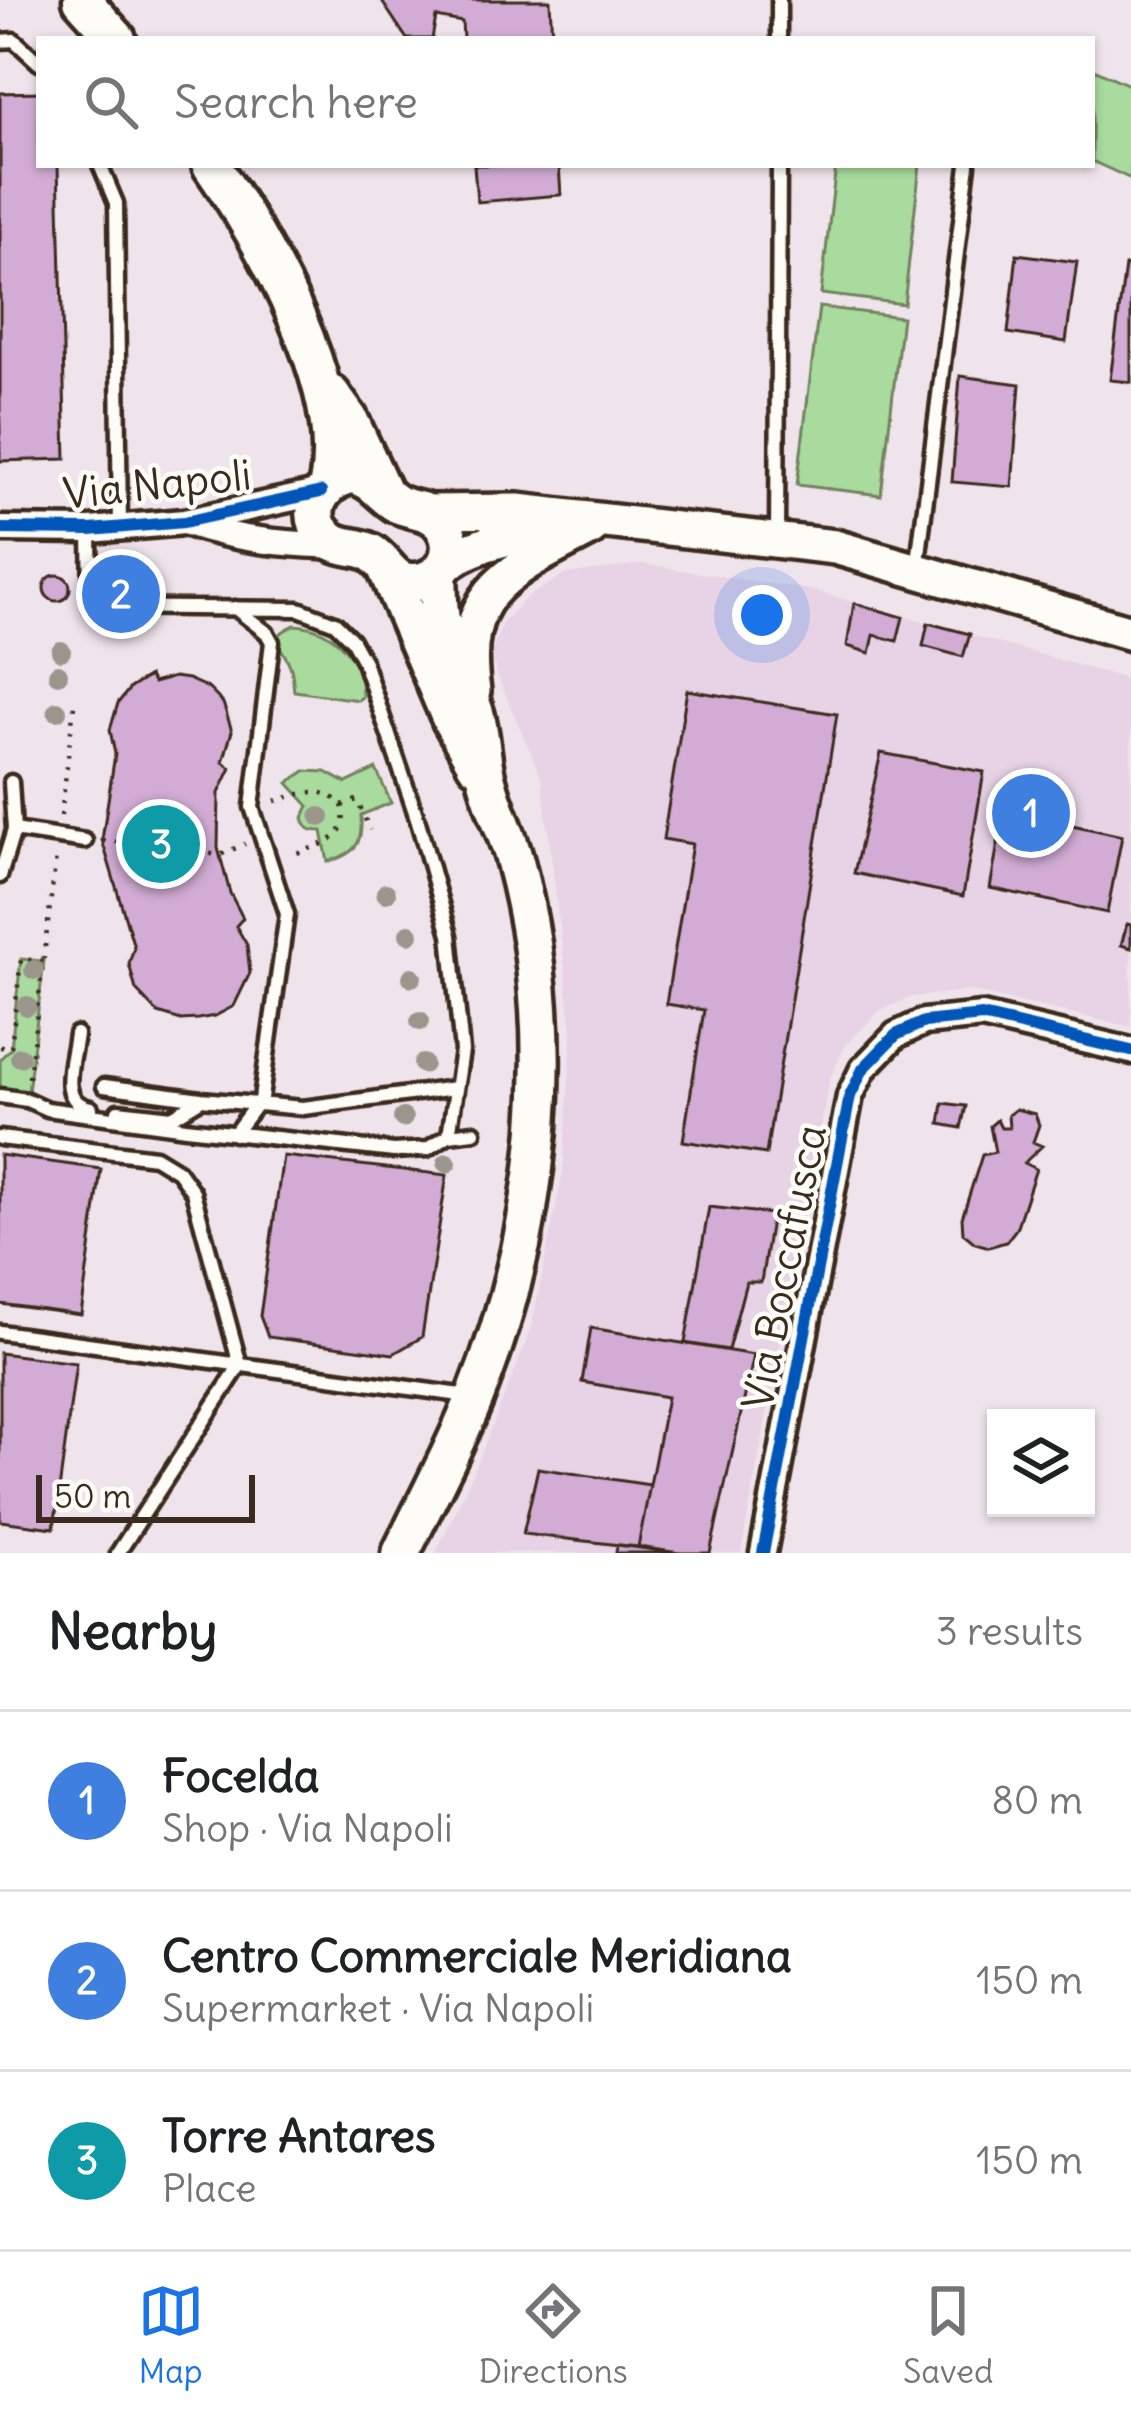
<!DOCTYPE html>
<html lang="en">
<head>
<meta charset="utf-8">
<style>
	body { margin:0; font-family:Delius,sans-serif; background:#f2f2f2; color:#202124 }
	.controls { position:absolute; right:36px; bottom:36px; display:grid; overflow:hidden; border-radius:0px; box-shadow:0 3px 9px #0004 }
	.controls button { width:108px; height:108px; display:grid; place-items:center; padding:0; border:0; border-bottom:3px solid #e0e0e0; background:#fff; color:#202124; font:60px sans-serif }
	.scale { position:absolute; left:36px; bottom:30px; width:219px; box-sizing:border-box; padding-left:12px; border:6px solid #3b2a1e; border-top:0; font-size:33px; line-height:42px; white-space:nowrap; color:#3b2a1e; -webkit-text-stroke:9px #fdfcf7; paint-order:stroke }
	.you { position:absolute; left:762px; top:615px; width:42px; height:42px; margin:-30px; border:9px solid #fff; border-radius:50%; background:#1a73e8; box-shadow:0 0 0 18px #1a73e833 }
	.badge { display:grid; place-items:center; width:78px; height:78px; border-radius:50%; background:#1a73e8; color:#fff; font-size:39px; font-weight:700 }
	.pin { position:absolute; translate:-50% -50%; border:6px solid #fff; box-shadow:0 3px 12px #0006 }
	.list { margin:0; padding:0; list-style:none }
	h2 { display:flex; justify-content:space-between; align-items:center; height:156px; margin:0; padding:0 48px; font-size:51px }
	h2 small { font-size:39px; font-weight:400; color:#757577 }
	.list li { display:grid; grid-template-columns:78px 1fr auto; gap:36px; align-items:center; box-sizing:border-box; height:180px; padding:0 48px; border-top:3px solid #e0e0e0 }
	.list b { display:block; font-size:45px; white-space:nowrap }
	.list p { margin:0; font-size:39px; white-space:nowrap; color:#757577 }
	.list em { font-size:39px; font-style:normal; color:#757577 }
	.icon { flex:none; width:66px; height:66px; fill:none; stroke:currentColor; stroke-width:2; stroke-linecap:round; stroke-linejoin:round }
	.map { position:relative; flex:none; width:1131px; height:1553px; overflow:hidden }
	.search { position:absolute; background:#fff; box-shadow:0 3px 9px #0004; left:36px; right:36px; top:36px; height:132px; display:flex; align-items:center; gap:30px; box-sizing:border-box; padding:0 42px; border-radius:0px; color:#757577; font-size:45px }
	.sheet { height:696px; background:#fff }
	nav { display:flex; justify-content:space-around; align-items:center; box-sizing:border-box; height:168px; border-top:3px solid #e0e0e0; background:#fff; font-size:33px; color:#757577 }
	nav a { display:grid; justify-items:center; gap:6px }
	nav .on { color:#1a73e8 }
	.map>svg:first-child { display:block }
</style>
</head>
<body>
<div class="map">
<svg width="1131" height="1553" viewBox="0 0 1131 1553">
	<rect width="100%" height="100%" fill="#f0e4ec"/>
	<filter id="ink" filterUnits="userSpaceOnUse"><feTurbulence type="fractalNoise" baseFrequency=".00833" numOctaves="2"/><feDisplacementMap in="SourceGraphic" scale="24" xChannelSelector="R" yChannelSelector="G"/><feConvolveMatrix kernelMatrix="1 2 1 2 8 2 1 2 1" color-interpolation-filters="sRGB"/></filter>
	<g filter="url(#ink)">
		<path fill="#e7d3e5" d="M642 564 811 590 1131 680V1027L970 991 912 997 881 1010 845 1046 830 1078 741 1553H436L473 1473 525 1345 533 1319 563 1171 572 1031 542 779 496 673 492 650 503 622 527 597 565 574Z"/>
		<path fill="#a8db9d" stroke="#72825e" stroke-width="3" d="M1092 68 1131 86V179L1092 161Z
			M836 165H920L904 304 821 294Z
			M819 307 902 317 881 495 797 485Z
			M295 625C333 627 363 659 362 697L358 700 294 691C293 684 293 676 291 669 286 648 262 639 295 625Z
			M376 769 391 803 361 815C363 846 355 853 328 862L322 831C312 831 306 830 303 818L309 806 288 783 305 771 326 772 346 783Z
			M21 959 44 961 27 1100 0 1096V1059L11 1048Z"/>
		<path fill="#d2acd4" stroke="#3b2a1e" stroke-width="3" d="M381 0H550L552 39H463L462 22 436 17 432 39H407Z
			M39 92V165H58L66 459 0 461V93Z
			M474 165H559L561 195 477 202Z
			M1017 254 1077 262 1066 342 1008 333Z
			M1125 266 1131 267V382L1110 380Z
			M960 376 1020 384 1012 487 952 482Z
			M44 588a13 13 0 1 1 26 0a13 13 0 1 1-26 0Z
			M854 603 903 617 897 641 874 635 870 653 847 646Z
			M928 623 970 634 963 657 923 646Z
			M149 676 153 683 174 677 188 679 208 688 223 703 232 731 223 762 231 768 219 793 218 848 230 893 243 918 236 926 247 945 250 973 234 1006 215 1016 198 1019 181 1020 158 1013 136 990 129 964 134 947 102 840 115 754 110 730 118 703 130 688Z
			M687 690 837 714 766 1154 683 1141 704 1010 666 1004 692 844 663 839Z
			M881 753 984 772 963 896 854 873Z
			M1004 810 1122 836 1107 913 990 888Z
			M1127 924 1131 925V948L1121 945Z
			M943 1103 966 1106 961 1128 940 1124Z
			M1016 1109 1035 1114 1039 1125 1033 1142 1042 1146 1024 1163 1036 1169 1016 1229 1006 1242 989 1247 975 1243 963 1233 962 1218 982 1155 995 1152 990 1126 997 1120 1001 1128H1009L1008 1115Z
			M0 1155 101 1169 81 1315 0 1304Z
			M283 1156 447 1175 422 1337 393 1354 268 1337 260 1316Z
			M709 1207 772 1214 761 1282H746L728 1350 685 1343Z
			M591 1328 754 1355 710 1553H680L638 1547 667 1397 582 1382Z
			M0 1353 76 1363 54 1528 0 1521Z
			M538 1468 650 1485 638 1547 523 1534Z
			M617 1545 679 1553H616Z"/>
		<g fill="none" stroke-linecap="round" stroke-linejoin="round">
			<defs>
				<path id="lane" d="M779 39V0
					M0 41 14 40 39 63
					M100 165 116 203 120 527
					M777 539 779 165
					M917 570 968 165
					M11 782 14 830
					M0 876 14 830 85 841
					M76 1034C73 1061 56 1102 91 1108
					M104 1086 201 1099 303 1108 455 1088
					M0 1096 27 1100 47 1109 186 1128 394 1151 427 1149 449 1135 462 1051 450 935 417 818 364 662 352 640 335 623 299 609 91 607 90 531
					M118 1111 172 1117 200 1100
					M234 1134 261 1098 287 914 252 807 272 642 267 633 235 608
					M449 1135 474 1132
					M0 1138 155 1157 178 1171 193 1192 240 1365 118 1553
					M0 1332 468 1396"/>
				<path id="street" d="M187 523C240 541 285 544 341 546
					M0 529 90 530 184 522 321 492
					M763 1553 850 1096 863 1069 896 1035 924 1022 982 1016 1131 1051"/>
				<path id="secondary" d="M426 512 518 511 835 547 1131 633
					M446 564C483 539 519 535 563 531
					M473 691C458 588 511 571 590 529"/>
				<path id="primary" d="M82 0 117 39
					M211 165C264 241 348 390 328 484
					M331 394 349 419 383 492
					M351 475C373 478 379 493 397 504 406 508 415 509 424 512 445 518 457 544 445 564 439 575 426 582 414 582 391 583 387 562 370 552 358 546 345 548 334 542 299 522 318 482 351 475Z
					M387 570 451 720 476 764
					M401 1553C426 1501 454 1450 475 1397 542 1228 562 1038 515 862 508 835 495 811 488 784 481 761 482 736 475 713 465 682 447 651 441 619 438 604 439 588 438 574"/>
			</defs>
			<use href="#lane" stroke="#3b2a1e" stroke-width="21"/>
			<use href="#street" stroke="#3b2a1e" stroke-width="33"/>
			<use href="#secondary" stroke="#3b2a1e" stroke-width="42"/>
			<use href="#primary" stroke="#3b2a1e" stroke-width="45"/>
			<path stroke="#3b2a1e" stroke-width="4.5" stroke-dasharray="3 9" stroke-linecap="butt" d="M275 801C302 794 320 783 342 805 351 842 318 845 291 855
				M342 805 357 800 370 830
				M61 816 75 697
				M103 840 220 855 245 844
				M0 1047 11 1048 21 959 44 961
				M29 1078 56 857"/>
			<use href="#lane" stroke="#fdfcf7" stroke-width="12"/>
			<use href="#street" stroke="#fdfcf7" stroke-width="24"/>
			<use href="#secondary" stroke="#fdfcf7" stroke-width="33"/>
			<use href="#primary" stroke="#fdfcf7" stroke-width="36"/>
			<defs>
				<path id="cycleway" d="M0 529 90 530 184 522 321 492
					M763 1553 850 1096 863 1069 896 1035 924 1022 982 1016 1131 1051"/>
			</defs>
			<use href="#cycleway" stroke="#fdfcf7" stroke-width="20"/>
			<use href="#cycleway" stroke="#0057b8" stroke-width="12"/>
		</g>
		<g fill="#9b968c">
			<circle cx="61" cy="651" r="10"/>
			<circle cx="58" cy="674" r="10"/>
			<circle cx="57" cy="711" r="10"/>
			<circle cx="320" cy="817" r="10"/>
			<circle cx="386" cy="893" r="10"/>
			<circle cx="409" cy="934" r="10"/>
			<circle cx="34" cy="970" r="10"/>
			<circle cx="412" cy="977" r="10"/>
			<circle cx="27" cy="1006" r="10"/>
			<circle cx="420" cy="1021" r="10"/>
			<circle cx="20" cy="1057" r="10"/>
			<circle cx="423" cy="1064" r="10"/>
			<circle cx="403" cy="1118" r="10"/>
			<circle cx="447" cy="1163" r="10"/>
		</g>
	</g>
	<g text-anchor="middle" stroke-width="9" stroke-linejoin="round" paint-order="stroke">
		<g font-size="42" fill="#3b2a1e" stroke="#fdfcf7">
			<text transform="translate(157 484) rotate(-6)" y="15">Via Napoli</text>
			<text transform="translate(784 1267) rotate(-79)" y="15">Via Boccafusca</text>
		</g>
	</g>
</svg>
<div class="controls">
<button><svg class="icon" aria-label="layers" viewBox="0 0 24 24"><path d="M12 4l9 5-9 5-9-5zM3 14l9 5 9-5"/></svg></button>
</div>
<div class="scale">50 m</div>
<div class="you"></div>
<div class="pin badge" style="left:1031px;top:813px;background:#3f7fe0">1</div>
<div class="pin badge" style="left:121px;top:594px;background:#3f7fe0">2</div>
<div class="pin badge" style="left:161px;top:844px;background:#0f9aa8">3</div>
<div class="search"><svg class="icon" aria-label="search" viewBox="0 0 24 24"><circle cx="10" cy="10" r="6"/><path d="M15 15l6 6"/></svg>Search here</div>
</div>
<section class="sheet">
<h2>Nearby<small>3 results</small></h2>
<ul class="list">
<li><span class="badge" style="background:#3f7fe0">1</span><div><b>Focelda</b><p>Shop · Via Napoli</p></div><em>80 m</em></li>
<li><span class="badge" style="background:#3f7fe0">2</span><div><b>Centro Commerciale Meridiana</b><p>Supermarket · Via Napoli</p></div><em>150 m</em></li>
<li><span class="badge" style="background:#0f9aa8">3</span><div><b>Torre Antares</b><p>Place</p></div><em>150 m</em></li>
</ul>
</section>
<nav>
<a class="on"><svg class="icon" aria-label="map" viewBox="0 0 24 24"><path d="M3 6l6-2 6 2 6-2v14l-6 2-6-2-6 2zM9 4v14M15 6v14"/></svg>Map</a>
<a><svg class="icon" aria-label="directions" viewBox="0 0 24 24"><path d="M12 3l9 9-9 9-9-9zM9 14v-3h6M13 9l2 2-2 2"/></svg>Directions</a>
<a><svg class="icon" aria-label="saved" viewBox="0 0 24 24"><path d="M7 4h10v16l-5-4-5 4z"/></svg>Saved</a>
</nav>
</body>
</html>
